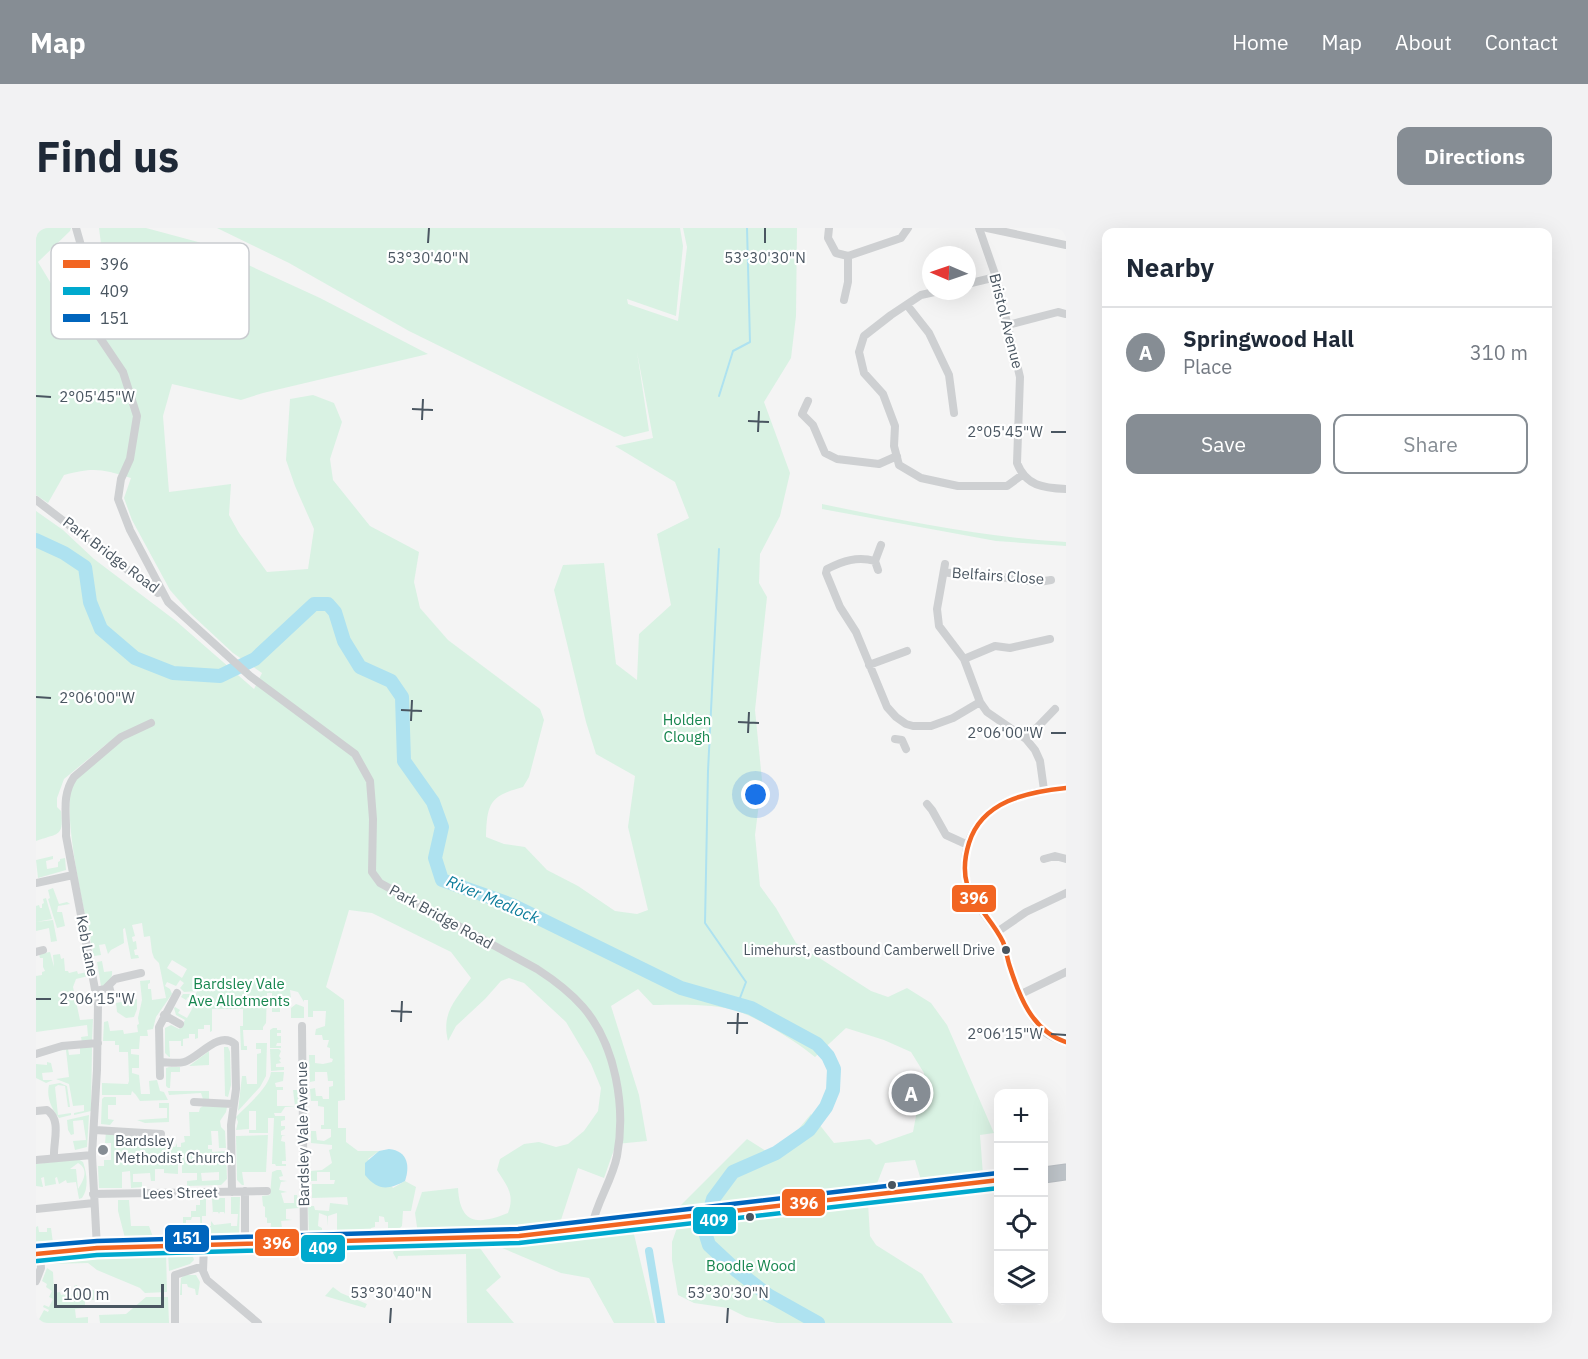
<!DOCTYPE html>
<html lang="en">
<head>
<meta charset="utf-8">
<style>
	body { margin:0; font-family:"IBM Plex Sans",sans-serif; background:#f2f2f3; color:#1f2937 }
	.controls { position:absolute; right:18px; bottom:18px; display:grid; overflow:hidden; border-radius:12px; box-shadow:0 6px 24px #0002 }
	.controls button { width:54px; height:54px; display:grid; place-items:center; padding:0; border:0; border-bottom:2px solid #e0e1e3; background:#fff; color:#1f2937; font:30px sans-serif }
	.compass { position:absolute; left:886px; top:18px; width:54px; height:54px; border-radius:50%; background:#fff; box-shadow:0 6px 24px #0002; rotate:272deg }
	.scale { position:absolute; left:18px; bottom:15px; width:110px; box-sizing:border-box; padding-left:6px; border:3px solid #4a5661; border-top:0; font-size:16px; line-height:21px; white-space:nowrap; color:#4a5661; -webkit-text-stroke:4px #fff; paint-order:stroke }
	.you { position:absolute; left:720px; top:567px; width:21px; height:21px; margin:-15px; border:4px solid #fff; border-radius:50%; background:#1a73e8; box-shadow:0 0 0 9px #1a73e833 }
	.badge { display:grid; place-items:center; width:39px; height:39px; border-radius:50%; background:#868d94; color:#fff; font-size:20px; font-weight:700 }
	.pin { position:absolute; translate:-50% -50%; border:3px solid #fff; box-shadow:0 2px 6px #0006 }
	.list { margin:0; padding:0; list-style:none }
	h2 { display:flex; justify-content:space-between; align-items:center; height:78px; margin:0; padding:0 24px; font-size:26px }
	h2 small { font-size:20px; font-weight:400; color:#747a83 }
	.list li { display:grid; grid-template-columns:39px 1fr auto; gap:18px; align-items:center; box-sizing:border-box; height:90px; padding:0 24px; border-top:2px solid #e0e1e3 }
	.list b { display:block; font-size:22px; white-space:nowrap }
	.list p { margin:0; font-size:20px; white-space:nowrap; color:#747a83 }
	.list em { font-size:20px; font-style:normal; color:#747a83 }
	.actions { display:flex; gap:12px; padding:18px 24px }
	.actions a { flex:1; padding:14px 0; border:2px solid #868d94; border-radius:12px; text-align:center; font-size:21px; color:#868d94 }
	.actions .main { background:#868d94; color:#fff }
	.icon { flex:none; width:33px; height:33px; fill:none; stroke:currentColor; stroke-width:2; stroke-linecap:round; stroke-linejoin:round }
	.map { position:relative; flex:none; width:1030px; height:1095px; overflow:hidden; border-radius:12px }
	header { display:flex; align-items:center; gap:36px; box-sizing:border-box; height:84px; padding:0 30px; background:#868d94; color:#fff }
	header strong { font-size:28px }
	nav { display:flex; gap:33px; margin-inline-start:auto; font-size:21px }
	.intro { display:flex; align-items:center; justify-content:space-between; box-sizing:border-box; height:144px; padding:0 36px }
	h1 { margin:0; font-size:42px }
	.button { padding:15px 27px; border-radius:12px; background:#868d94; color:#fff; font-size:21px; font-weight:700 }
	main { display:flex; gap:36px; padding:0 36px }
	aside { flex:1; background:#fff; border-radius:12px; box-shadow:0 6px 24px #0002 }
	.map>svg:first-child { display:block }
</style>
</head>
<body>
<header>
<strong>Map</strong>
<nav><a>Home</a><a>Map</a><a>About</a><a>Contact</a></nav>
</header>
<div class="intro"><h1>Find us</h1><a class="button">Directions</a></div>
<main>
<div class="map">
<svg width="1030" height="1095" viewBox="0 0 1030 1095">
	<rect width="100%" height="100%" fill="#f4f4f4"/>
	<path fill="#d9f2e3" fill-rule="evenodd" d="M0 0H35L34 3 2 34 22 67 39 82C57 62 53 50 51 25L66 24 63 0H110L162 14 284 70 392 126 227 165 205 172 136 156 127 188 133 264 195 256 193 287 203 305 231 344 272 341 278 301 259 258 250 232 254 171 277 167 298 175 306 194 294 231 297 252 334 298 383 324 378 354 384 380 412 412 504 481 508 492 493 549 487 559C454 568 451 575 450 609L468 616 489 619 511 642 542 658 579 683 601 686 612 682 592 599 599 548 560 526 550 494 518 362 527 337 568 335 580 436 601 452 603 406 635 377 621 306 653 290 639 254 579 218 617 210 601 124 613 203 588 209 373 103 253 35 181 0H644L647 18 640 88 591 71 592 76 642 93 651 19 647 0H761L760 88 755 130 728 174 754 245 744 288 724 326 723 355 731 369 719 482 726 552 719 607 724 658 740 680 760 715 835 763 852 769 871 760 895 775 911 797 958 905 944 907 947 947 885 952 879 932 849 935 840 958 642 980 711 911 730 923 755 910 775 886 798 915 834 911 840 917 877 904 888 845 875 824 848 812 810 800 779 829C761 814 726 792 704 784 681 775 642 777 617 777L602 761 575 778 603 867 611 913 580 916 568 950 542 940 524 995 457 1004 382 1006 379 985 386 964 422 960C424 997 442 997 472 985 479 966 471 958 461 942L464 931 488 916 503 914 520 919 532 916 548 903 562 883 565 860 555 836 530 794 488 755 473 750 465 753 449 771 420 798 412 813C405 784 420 772 435 750L415 724 336 685 313 682 290 759 308 772 309 872 302 873V900H310V914L322 923H343L332 931 357 960 369 953 380 959 375 983H367L366 998 364 1000H352V994H349L348 989 343 988V994H339V999L335 1000V1008L301 1007V985L292 988V998L291 988 283 985 282 998 286 1000V1008H273L272 978H278L279 982 293 983 294 975 312 977 311 969 276 970V956H298L299 952H294V944H281V953H275V943L286 942 296 935 293 922 296 921V917L275 915V903H280L281 912 288 913 295 909V901H285V897H288V879L282 878V873H275L274 861 279 860 280 868H286L287 871H293V859L297 858V853H292L291 844H279V853L274 854 273 827H279V835L287 836 296 834 297 831 294 830V820L291 819 293 812H287L286 807H279L280 801 289 798 290 783H277V789H272V772H268V774L262 764 254 762 255 771H250V768H247L244 771V775H242V778H244V784H236V765H231L230 795 227 799V802H207L208 818H211V822H205L204 798H207V781H176V803L174 804V797H168V801H162V810L159 811V806H153V810L147 811V818H145V813H133L134 829H133L129 825V800L135 797 143 801 149 792 140 787 138 780 139 779 144 782 142 785 151 790 160 774 152 769 150 772 145 769 147 766H160L161 763 148 764 144 760 148 755 144 752 140 758 131 754 129 758 134 761 136 766 120 789 117 801 111 802 112 808H104L103 821H95V826L103 827V840H96V845L103 847 105 866H114L113 853 121 852 124 863 128 864 132 872 104 873 100 867 96 863 95 867H66V855L92 856 93 853 92 824H83V817H79V813H67L68 794 72 793 74 803 87 802 88 806 102 804 101 797 103 796 102 790 106 772 104 753 114 752V755L112 756V761H115L116 772 130 770 123 735 118 730 116 724 114 708 108 709 106 695 96 697 99 708 96 709 97 714 100 713 101 721 98 722 99 727H102L103 730 95 731 89 700 87 701 88 715 75 722 72 726 69 716 63 717 65 727 58 728C51 695 24 582 37 556 44 542 63 526 73 514L28 551 21 570V579L25 583C28 609 23 605 0 613V283L27 302 58 331 140 393 218 461 226 445 197 425 155 386 134 362 96 292 88 270 95 250C66 241 58 239 28 247L12 275 0 267ZM136 732 151 741 146 750 131 740Z
		M786 276C867 293 948 309 1030 314V318L960 313 786 281Z
		M17 628V631L10 633 11 641 22 639V634L24 633V631L29 630 30 642 2 650 0 632Z
		M17 660 23 676 31 674 34 676 22 678 21 684H26L29 698 21 700 12 671 14 670 12 662Z
		M10 670 16 691 0 694 17 692 21 713 15 714 13 700 0 703V678L3 677 4 680H6V676L8 675 7 671Z
		M14 724 18 739 17 727 24 726 25 731 28 730 29 743H32L33 745 41 743 42 746 51 744 52 748 40 751 37 759 44 792 57 791 56 812 46 815 45 809 52 808 51 797 0 804V748L6 747V744L9 743 7 739V730H4L3 726Z
		M66 733 68 744 76 743C77 750 72 757 65 758L61 734Z
		M101 771V781L98 789 90 790 81 784 80 775Z
		M260 776 268 779V790H255V780Z
		M237 800H241V802H245V805H241V808H245V815H241L240 818H245V820H234V802Z
		M220 815H231L230 848 224 859 202 883 206 848H210L211 856H221V826L225 825V821H220Z
		M55 818 56 820 55 883 38 887V885L48 883V877L37 878 33 856 20 851 33 849 30 822 20 823 32 821 33 827 44 826V820Z
		M188 819H192L194 824 195 857 192 869 189 868Z
		M234 821H243L245 823 243 828 245 831 243 832 245 835 240 836V839H248V842L235 843Z
		M173 823V837L153 838Z
		M11 834 15 835 17 844 6 845 7 852H17L10 855 0 850V836L11 837Z
		M133 839H144V844H135L134 860H132L130 858V840Z
		M235 844H248L247 853 239 855 240 859H247V862H241V878H259L257 862H262V878L249 879 245 885H238L239 888H249V892L245 893V898H249V901L245 903V907L250 908H246L245 913 249 914 250 933H246V936H250V938H240L239 936H236L238 890H232V905H213V902H220V883H213V901L200 902 202 894 200 889C211 877 233 860 235 844Z
		M24 855 31 858 34 879H32L29 858 22 857 19 859 22 887 35 885V887L23 890C16 882 10 869 13 857Z
		M132 863H173V871H167L165 865 133 867Z
		M68 869H80V877H72V891L78 892 74 897 65 896 66 871Z
		M123 875H133V894L109 895 101 892 131 890V880H123Z
		M167 878 191 879 190 884 184 893 185 899 189 903 190 920H183L182 903H175L176 917H172V921H176V924L190 923 191 951 185 957 151 958V953L161 952V945H146V936H142V946L128 945V941H119V953H115L114 945 97 946V954H106V959L95 960 94 943 86 944V960H63L62 938H68V932H75V915H69L70 904 116 909 118 911 120 917 139 919 141 915V919H145V915L149 914 148 908H154L153 884H163L164 880ZM183 944V952L166 953 165 945Z
		M53 887 51 919 39 922 37 913 50 912 47 892 37 893 38 906 35 907 32 902 31 892Z
		M232 907 230 944H206L208 957H206L201 952 200 908Z
		M42 931 47 934C51 945 53 961 46 970L43 971 40 954 31 955 30 952 23 956 21 949 19 950 20 956 9 958 8 949 5 950 7 959 0 958V936ZM42 935C53 941 48 952 42 961L40 941H34Z
		M241 942H251H245L247 948 243 949 244 952 251 953 245 954 243 962 251 964 245 965 248 975H258V967H261L263 980 250 981V991L256 992 245 993 247 1006H234L235 995H231V990L229 989V979L227 978 226 968 234 967 236 944Z
		M195 969H204L203 1007 165 1009 164 989H156L155 992H150V1001L147 1002V989H155V983H160V977H164V970H170V988H166V998H175V993L178 997 195 995V998H201L202 986H195Z
		M176 970H189V986L188 984H184L183 986 182 984H177V987Z
		M82 972H93L95 998H113L117 1009 89 1010 82 983Z
		M832 975 834 1008 840 1017 886 1046 917 1095H741L710 1089 692 1080 658 1075 642 1067 636 1032V1014L643 994 678 992Z
		M2 998 3 1004H11V1000H15L17 1015 0 1017V999Z
		M597 1002 619 1095H578L553 1050 525 1045 464 1019 462 1015Z
		M441 1016 465 1049 450 1062 478 1095H431L430 1026 362 1028 361 1032 357 1025 359 1020Z
		M130 1023 131 1064 109 1065 104 1060 61 1042 52 1035 12 1036 61 1027Z
		M152 1023 156 1025 158 1032 154 1036 133 1043 132 1024Z
		M11 1040 17 1044 18 1065 24 1064 25 1067 32 1066 33 1068 38 1065V1058L41 1057 42 1066H53V1062H58V1072H49V1080L39 1081 40 1090 52 1089V1095H1L8 1082 12 1084 13 1082 7 1079 8 1077 13 1079 17 1071 13 1069 16 1063 10 1059 11 1056 6 1053Z
		M160 1047 164 1054 162 1067H160L159 1061 152 1059 151 1056H146V1067H144L145 1050 149 1047Z
		M297 1059 305 1065 331 1076 329 1080 289 1068Z
		M110 1069H132L133 1095H64L63 1087 90 1086Z"/>
	<path fill="#aee2f0" d="M353 921C372 923 374 938 369 953 352 962 342 963 329 947V935L343 923Z"/>
	<g fill="none" stroke-linecap="round" stroke-linejoin="round">
		<path stroke="#aee2f0" stroke-width="2" d="M683 168 697 123 714 114 711 0
			M683 321 672 543 669 695 710 754 701 778"/>
		<path stroke="#aee2f0" stroke-width="8" d="M613 1023 625 1095"/>
		<path stroke="#aee2f0" stroke-width="14" d="M0 312 28 325 49 339 54 374 65 401 99 430 137 445 184 448 219 431 278 376H292L299 384 308 413 324 439 355 453 366 469 368 533 397 574 406 599 399 630 406 652 476 677 645 760 715 780 781 816 792 828 798 841 797 862 790 879 773 902 740 925 697 944 677 971 668 1001 673 1017 701 1043 732 1067 782 1095"/>
		<defs>
			<path id="highway" d="M1008 947 1030 944
				M0 1026 61 1020 120 1018 379 1012 483 1008 556 998 963 952"/>
		</defs>
		<use href="#highway" stroke="#b9bec3" stroke-width="17"/>
		<path stroke="#ced0d2" stroke-width="8" d="M40 0 50 35 51 43 46 68 52 92 87 144 101 188 94 231 85 251 82 271 94 302 132 374 214 448 319 526 334 553 337 591 336 644 344 655 501 741C518 752 534 764 547 779 580 817 590 880 581 928 576 953 561 973 556 998
			M793 0 792 10 800 25 812 28 865 10 872 0
			M943 0 960 49 984 149 981 235C990 258 1007 260 1030 261
			M951 0 1030 17
			M931 56 960 49
			M903 63 885 67 855 87 828 108 823 124 828 145 847 166 859 198 858 218 863 237 885 250 922 258H971L986 247
			M808 72 812 54V28
			M871 77 893 105 913 147 918 185
			M972 97 1022 84 1030 86
			M772 173 766 186 777 197 789 225 801 231 843 236 861 228
			M0 272 122 365 125 363
			M839 333C821 328 807 333 791 341L790 345 804 379 820 404 851 479 860 489 870 496 877 498H895L917 490 944 474
			M909 336 901 381 903 398 928 431 944 474 951 484 990 511 999 522 1004 533 1008 562
			M842 342 839 333 845 317
			M908 344C921 347 932 345 945 346 968 348 992 357 1015 352
			M928 431 959 418 974 420 1014 411
			M833 437 871 423
			M859 511 866 512 870 521
			M990 511 1019 481
			M1030 560C987 564 940 575 930 624 928 635 928 649 933 660 940 681 958 695 967 714 970 719 970 726 972 732 978 753 988 781 1003 798 1009 807 1020 811 1030 814
			M891 576 896 582 910 607 932 617
			M1008 631 1019 628 1030 631
			M0 655 37 647
			M961 704 990 684 1030 665
			M0 724 7 722
			M73 758 76 770
			M60 763 69 761 79 751 105 745
			M985 766 1030 744
			M128 787 144 796
			M266 798 268 1015
			M0 826 26 818 62 815
			M124 834C131 834 141 836 148 834 163 830 182 802 199 816L200 861 195 897 196 964
			M124 848 123 799 141 765
			M158 874 197 876
			M0 883 11 882C26 892 17 914 18 929
			M59 902 125 906
			M0 932 56 927
			M57 966 231 963
			M0 981 58 975
			M209 1016V963
			M168 1017 167 1043 171 1052 222 1095
			M61 1020 56 927 61 842 62 777 30 608C31 587 25 568 38 549L85 509 115 495
			M0 1053 5 1040 4 1026
			M139 1095V1047L167 1038"/>
		<use href="#highway" stroke="#bec4c9" stroke-width="15"/>
		<defs>
			<path id="bus-1" d="M1030 560C991 564 946 573 933 615 929 628 927 642 931 656 939 678 957 693 967 714 970 721 971 729 973 736 983 768 996 803 1030 814
				M0 1026 61 1020 483 1008 963 952"/>
			<path id="bus-2" d="M1 1033 61 1027 483 1015 963 960"/>
			<path id="bus-3" d="M0 1018 61 1013 482 1001 962 945"/>
		</defs>
		<use href="#bus-1" stroke="#fff" stroke-width="9"/>
		<use href="#bus-2" stroke="#fff" stroke-width="9"/>
		<use href="#bus-3" stroke="#fff" stroke-width="9"/>
		<use href="#bus-1" stroke="#f26522" stroke-width="4.5"/>
		<use href="#bus-2" stroke="#00a9ce" stroke-width="4.5"/>
		<use href="#bus-3" stroke="#0065bd" stroke-width="4.5"/>
	</g>
	<path fill="none" stroke="#4a5661" stroke-width="2" d="M392 15 393 0M729 15V0M0 168 15 169M376 181 397 182M386 192 387 171M712 193 733 194M722 204 723 183M1015 204H1030M0 469 15 470M365 482 386 483M375 493 376 472M702 494 723 495M712 505 713 484M1015 505H1030M0 771H15M355 783 376 784M365 794 366 773M691 795H712M701 806 702 785M1015 806 1030 807M354 1095 355 1080M691 1095 692 1080"/>
	<g fill="#4a5661" stroke="#fff" stroke-width="2">
		<circle cx="970" cy="722" r="5"/>
		<circle cx="856" cy="957" r="5"/>
		<circle cx="714" cy="989" r="5"/>
	</g>
	<circle fill="#868d94" stroke="#fff" stroke-width="2" cx="67" cy="922" r="6"/>
	<g text-anchor="middle" stroke-width="4.5" stroke-linejoin="round" paint-order="stroke">
		<g font-size="14" fill="#4a5661" stroke="#fff" text-anchor="end">
			<text x="959" y="727">Limehurst, eastbound Camberwell Drive</text>
		</g>
		<g font-size="15" fill="#4a5661" stroke="#fff">
			<text transform="translate(970 93) rotate(76)" y="5">Bristol Avenue</text>
			<text transform="translate(75 327) rotate(37)" y="5">Park Bridge Road</text>
			<text transform="translate(962 348) rotate(4)" y="5">Belfairs Close</text>
			<text transform="translate(405 689) rotate(29)" y="5">Park Bridge Road</text>
			<text transform="translate(51 718) rotate(79)" y="5">Keb Lane</text>
			<text transform="translate(267 906) rotate(-91)" y="5">Bardsley Vale Avenue</text>
			<text transform="translate(144 965) rotate(-1)" y="5">Lees Street</text>
		</g>
		<g font-size="15" fill="#17864f" stroke="#fff">
			<text x="651" y="497">Holden<tspan x="651" dy="17">Clough</tspan></text>
			<text x="203" y="761">Bardsley Vale<tspan x="203" dy="17">Ave Allotments</tspan></text>
			<text x="715" y="1043">Boodle Wood</text>
		</g>
		<g font-size="15" fill="#4a5661" stroke="#fff" text-anchor="start">
			<text x="79" y="918">Bardsley<tspan x="79" dy="17">Methodist Church</tspan></text>
		</g>
		<g font-size="16" font-style="italic" fill="#0c7c9b" stroke="#fff">
			<text transform="translate(457 671) rotate(23)" y="6">River Medlock</text>
		</g>
	</g>
	<rect x="15" y="15" width="198" height="96" rx="9" fill="#fff" stroke="#c9ccd0" stroke-width="1.5"/>
	<rect x="27" y="32" width="27" height="8" fill="#f26522"/>
	<rect x="27" y="59" width="27" height="8" fill="#00a9ce"/>
	<rect x="27" y="86" width="27" height="8" fill="#0065bd"/>
	<g font-size="16" fill="#4a5661">
		<text x="64" y="42">396</text>
		<text x="64" y="69">409</text>
		<text x="64" y="96">151</text>
	</g>
	<g font-size="15" text-anchor="middle" fill="#4a5661" stroke="#fff" stroke-width="4.5" stroke-linejoin="round" paint-order="stroke">
		<text x="392" y="35">53°30'40"N</text>
		<text x="729" y="35">53°30'30"N</text>
		<text x="61" y="174">2°05'45"W</text>
		<text x="969" y="209">2°05'45"W</text>
		<text x="61" y="475">2°06'00"W</text>
		<text x="969" y="510">2°06'00"W</text>
		<text x="61" y="776">2°06'15"W</text>
		<text x="969" y="811">2°06'15"W</text>
		<text x="355" y="1070">53°30'40"N</text>
		<text x="692" y="1070">53°30'30"N</text>
	</g>
	<g stroke="#fff" stroke-width="2">
		<rect x="915" y="656" width="46" height="29" rx="6" fill="#f26522"/>
		<rect x="745" y="960" width="45" height="29" rx="6" fill="#f26522"/>
		<rect x="656" y="978" width="45" height="29" rx="6" fill="#00a9ce"/>
		<rect x="128" y="996" width="46" height="29" rx="6" fill="#0065bd"/>
		<rect x="218" y="1000" width="46" height="29" rx="6" fill="#f26522"/>
		<rect x="264" y="1006" width="46" height="29" rx="6" fill="#00a9ce"/>
	</g>
	<g font-size="16" text-anchor="middle" font-weight="bold" fill="#fff">
		<text x="938" y="676">396</text>
		<text x="768" y="981">396</text>
		<text x="678" y="998">409</text>
		<text x="151" y="1016">151</text>
		<text x="241" y="1021">396</text>
		<text x="287" y="1026">409</text>
	</g>
</svg>
<div class="controls">
<button>+</button>
<button>−</button>
<button><svg class="icon" aria-label="locate" viewBox="0 0 24 24"><circle cx="12" cy="12" r="6"/><path d="M12 2v4M12 18v4M2 12h4M18 12h4"/></svg></button>
<button><svg class="icon" aria-label="layers" viewBox="0 0 24 24"><path d="M12 4l9 5-9 5-9-5zM3 14l9 5 9-5"/></svg></button>
</div>
<svg class="compass" viewBox="-18 -18 36 36"><path d="M0-13l5 13h-10z" fill="#e53935"/><path d="M0 13l5-13h-10z" fill="#747a83"/></svg>
<div class="scale">100 m</div>
<div class="you"></div>
<div class="pin badge" style="left:875px;top:865px">A</div>
</div>
<aside>
<h2>Nearby<small></small></h2>
<ul class="list">
<li><span class="badge">A</span><div><b>Springwood Hall</b><p>Place</p></div><em>310 m</em></li>
</ul>
<div class="actions"><a class="main">Save</a><a>Share</a></div>
</aside>
</main>
</body>
</html>
